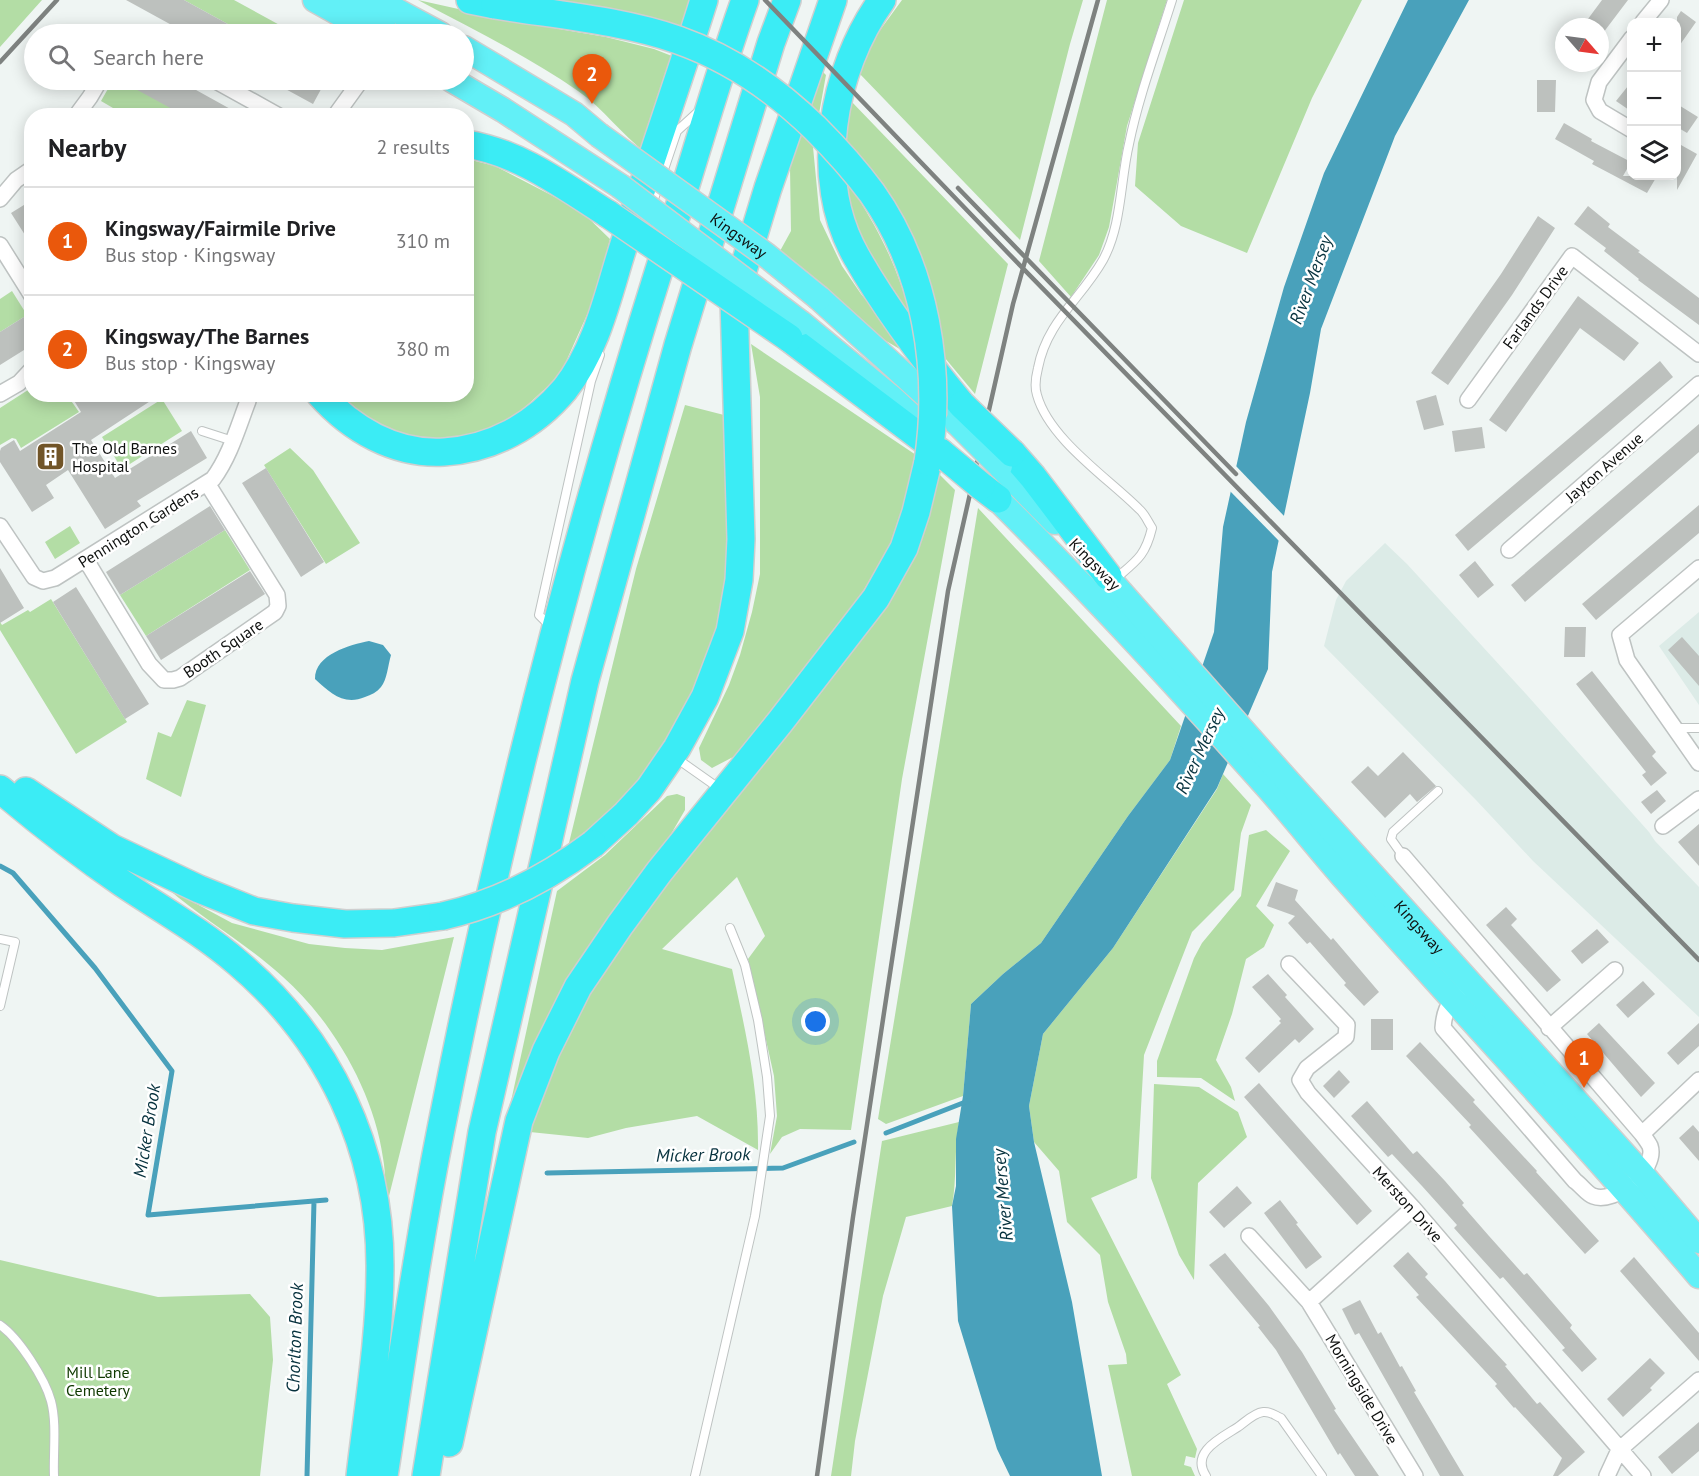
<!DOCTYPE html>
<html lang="en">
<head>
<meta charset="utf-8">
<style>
	body { margin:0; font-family:"PT Sans",sans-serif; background:#f6f6f6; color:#202124 }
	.controls { position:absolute; right:18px; top:18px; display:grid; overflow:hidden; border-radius:12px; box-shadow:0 3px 15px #0003 }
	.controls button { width:54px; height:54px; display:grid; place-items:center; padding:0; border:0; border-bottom:2px solid #e0e0e0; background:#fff; color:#202124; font:30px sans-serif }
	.compass { position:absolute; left:1555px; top:18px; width:54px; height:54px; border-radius:50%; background:#fff; box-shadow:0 3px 15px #0003; rotate:118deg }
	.you { position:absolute; left:816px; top:1022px; width:21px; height:21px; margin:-15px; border:4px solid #fff; border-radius:50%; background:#1a73e8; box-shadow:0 0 0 9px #1a73e833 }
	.badge { display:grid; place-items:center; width:39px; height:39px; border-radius:50%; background:#ea580c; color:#fff; font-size:20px; font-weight:700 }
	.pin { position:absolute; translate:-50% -50px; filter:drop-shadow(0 2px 3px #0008) }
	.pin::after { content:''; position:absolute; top:32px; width:21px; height:18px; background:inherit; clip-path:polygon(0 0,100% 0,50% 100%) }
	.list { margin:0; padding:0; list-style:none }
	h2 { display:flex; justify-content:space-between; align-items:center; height:78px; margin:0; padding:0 24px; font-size:26px }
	h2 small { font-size:20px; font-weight:400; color:#757577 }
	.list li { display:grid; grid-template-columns:39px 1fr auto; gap:18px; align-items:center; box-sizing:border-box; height:108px; padding:0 24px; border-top:2px solid #e0e0e0 }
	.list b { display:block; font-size:22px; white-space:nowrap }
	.list p { margin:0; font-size:20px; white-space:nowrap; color:#757577 }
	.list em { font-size:20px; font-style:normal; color:#757577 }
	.icon { flex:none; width:33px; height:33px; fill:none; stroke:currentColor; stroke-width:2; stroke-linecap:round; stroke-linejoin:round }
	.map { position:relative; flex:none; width:1699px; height:1476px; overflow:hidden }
	.search { position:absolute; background:#fff; box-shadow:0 3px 15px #0003; left:24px; top:24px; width:450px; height:66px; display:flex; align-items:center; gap:15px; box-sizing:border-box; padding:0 21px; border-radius:33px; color:#757577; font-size:22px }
	.panel { position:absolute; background:#fff; box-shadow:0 3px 15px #0003; left:24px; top:108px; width:450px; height:294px; border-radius:24px }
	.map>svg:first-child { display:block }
</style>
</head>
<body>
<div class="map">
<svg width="1699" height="1476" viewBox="0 0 1699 1476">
	<rect width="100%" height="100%" fill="#eff5f3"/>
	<path fill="#dcebe7" d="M1385 543 1407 564 1526 694 1649 832 1655 841 1699 887V1017L1533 861 1476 800 1324 646 1336 600 1346 581Z
		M1699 612V705L1659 646Z"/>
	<path fill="#b3dda5" d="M0 0H42L0 47Z
		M184 0H234L296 34H246Z
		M418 0 512 21 606 37 654 49 677 58 646 153C621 134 604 109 578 91 528 56 472 29 418 0Z
		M521 0H693L684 26 650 22Z
		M902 0H1083L1070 44 1020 240 859 73 875 37Z
		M1107 0H1167L1127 126 1109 227 1099 255 1071 297 1039 261Z
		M1184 0H1362L1312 98 1247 253 1181 226 1135 186 1138 143Z
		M823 72 826 75 813 147 820 220 842 266 861 294 915 358 881 338 780 251 791 231 790 167Z
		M113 80H125L124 81 185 115H125L101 101Z
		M850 100 1008 264 975 394 945 358 933 302 847 142 845 121Z
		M467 159 495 166 580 210 610 239 595 297 560 375 509 422 444 444 395 435 369 424 334 395 466 394Z
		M846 180C875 222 897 264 910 314 887 282 860 247 850 208 848 199 847 189 846 180Z
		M12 291 27 315 0 332V299Z
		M751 344 916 455 901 519 889 549 855 604 772 714 735 756 712 768 701 760 699 748 729 685 740 655 752 612 760 574V397Z
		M31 385 32 394 57 395 59 397 67 395 79 412 21 448 16 439 12 438 0 445V408L28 390 27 388Z
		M162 399 182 431 122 469 102 437Z
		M685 405 724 415 728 500V570L724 603 710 657 667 748 618 808 568 847 636 569Z
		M290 448 313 470 360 543 326 564 264 465Z
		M939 474 955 490 902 779 851 1130 800 1129 782 1137 770 1154 777 1116 774 1076 748 959 765 936 737 877 662 949 732 969C745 1029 759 1088 758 1150L697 1116 626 1128 588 1138 530 1132C552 1058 589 993 629 928L895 593C915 555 930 517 939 474Z
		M978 508 1181 726 1170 760 1128 816 1041 943 1003 974 971 1004 963 1096 886 1124 878 1119Z
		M70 526 80 543 55 559 45 542Z
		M225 530 250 570 146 636 120 595Z
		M51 599 127 722 76 754 0 630V622L2 625 28 610 30 612Z
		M187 700 206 705 181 797 146 779 158 732 171 737Z
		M1223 774 1251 805 1241 833 1234 890 1192 932 1144 1055 1137 1178 1091 1198 1181 1375 1167 1384 1197 1449 1195 1458 1186 1456 1184 1465 1191 1467 1195 1476H1132L1108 1365 1127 1364 1126 1354 1108 1302 1100 1255 1067 1222 1059 1171 1034 1142 1029 1106 1043 1034 1113 948 1217 789Z
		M677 794 685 797V810L508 1115 557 891 605 855 667 796Z
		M1266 830 1290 851 1256 906 1274 925 1264 947 1246 959 1232 1014 1216 1060 1231 1087 1235 1101 1201 1078 1157 1077V1061L1194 958 1202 943 1241 896 1249 835Z
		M167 888 232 923 309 944 345 948 382 950 454 937 386 1208C385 1191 386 1174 383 1158 374 1092 332 1020 283 977 247 944 204 920 167 888Z
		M1154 1084 1199 1087 1238 1112 1247 1137 1198 1183 1194 1280 1179 1255 1151 1178Z
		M959 1122C954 1150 957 1178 952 1206L906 1217 883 1296 855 1441 851 1476H831L882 1141Z
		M0 1260 158 1297 250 1294 270 1317 273 1360 260 1476H0Z"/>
	<path fill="#49a1bb" d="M1408 0H1469L1395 136 1321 329 1310 393 1272 572 1268 669 1217 788 1113 948 1043 1034 1029 1106 1034 1142 1072 1302 1102 1476H1010L997 1449 958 1321 952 1206 956 1186V1139L963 1096 971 1004 1003 974 1041 943 1128 816 1170 760 1214 632 1223 527 1246 422 1284 287 1324 173Z
		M369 641 383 645 391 655C388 665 387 680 381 687 377 692 371 695 365 697 344 706 330 693 315 679 315 654 350 645 369 641Z"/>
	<path fill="#eff5f3" d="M1234 464 1286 518 1281 543 1228 489Z"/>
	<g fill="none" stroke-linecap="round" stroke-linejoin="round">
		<path stroke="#49a1bb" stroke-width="5" d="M0 866 13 873 95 968 172 1071 148 1215 326 1200
			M886 1133 968 1101
			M547 1173 783 1168 854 1142
			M307 1476 314 1201"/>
	</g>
	<path fill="#bdc1be" d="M126 0H184L246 34H188Z
		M1602 0H1628L1600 37V27H1582Z
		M1681 11 1696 22 1677 49V17Z
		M119 80H178L243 116H185Z
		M269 80H326L313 104Z
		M1537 80H1556L1555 112H1537Z
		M1632 81V112L1616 101Z
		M1677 104 1698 117 1687 133 1677 127Z
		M1564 123 1592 139 1591 141 1631 162 1623 176H1657L1647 193 1592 164 1594 161 1555 139Z
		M1681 145 1697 154 1677 190V153Z
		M32 200V246L11 213Z
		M1588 206 1610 224 1608 227 1640 251 1638 252 1699 298V325L1638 280 1639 279 1604 251 1606 248 1574 224Z
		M1538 216 1555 228 1512 295 1448 385 1431 373 1501 274Z
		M1578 296 1639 343 1624 361 1580 328 1506 432 1489 420Z
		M27 315 32 322V345L0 365V332Z
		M1660 361 1673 377 1468 551 1455 535Z
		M70 394H161L91 440 115 478 191 431 207 458 137 501 141 506 105 529 68 470 46 485 54 498 32 512 0 462V451L1 448 14 440 20 451 81 412Z
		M1436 395 1444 425 1424 430 1416 401Z
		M1699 424V452L1525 602 1511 585Z
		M1482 427 1485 448 1455 452 1452 431Z
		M266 468 324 562 301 577 242 483Z
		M1699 505V533L1596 620 1582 604Z
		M210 506 225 530 120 595 106 572Z
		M1475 561 1494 585 1478 598 1459 575Z
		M0 568 24 608 0 623Z
		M250 571 265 594 161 660 146 636Z
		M76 587 149 704 125 719 53 602Z
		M1565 627H1586L1585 657H1564Z
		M1682 637 1699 656V686L1668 650Z
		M1592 671 1656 752 1652 756 1667 773 1651 786 1642 775 1646 772 1576 684Z
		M1403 752 1436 786 1417 802 1410 794 1385 818 1351 782 1368 766 1378 776Z
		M1657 790 1666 801 1651 814 1641 802Z
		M1699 824V866L1678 842Z
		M1276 882 1298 890 1295 900 1331 940 1333 938 1379 992 1364 1006 1344 985 1346 983 1310 942 1307 944 1288 923 1295 916 1267 906Z
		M1506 907 1517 919 1511 925 1561 980 1547 992 1486 925Z
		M1597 929 1609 942 1582 964 1571 951Z
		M1268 974 1287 995 1285 997 1314 1029 1299 1043 1295 1039 1259 1073 1245 1058 1281 1023 1279 1021 1281 1019 1252 987Z
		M1643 981 1655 994 1628 1018 1616 1005Z
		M1371 1019H1393V1050H1371Z
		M1599 1023 1655 1083 1641 1097 1587 1034Z
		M1699 1023V1046L1678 1065 1667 1053Z
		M1420 1042 1475 1100 1473 1102 1537 1171 1536 1172 1599 1241 1585 1254 1469 1127 1471 1125 1406 1056Z
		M1339 1070 1350 1082 1334 1098 1323 1086Z
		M1259 1083 1372 1211 1357 1225 1244 1097Z
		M1367 1101 1413 1154 1417 1151 1445 1181 1464 1203 1462 1205 1489 1236 1524 1275 1527 1273 1572 1325 1570 1328 1597 1359 1582 1372 1562 1350 1565 1348 1538 1317 1503 1277 1500 1279 1481 1258 1454 1228 1457 1225 1422 1186 1392 1154 1388 1157 1351 1116Z
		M1693 1125 1699 1132V1161L1679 1138Z
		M1237 1186 1252 1203 1224 1228 1209 1212Z
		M1280 1200 1298 1223 1296 1224 1322 1257 1306 1269 1264 1213Z
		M1408 1252 1428 1274 1425 1277 1507 1365 1505 1366 1537 1404 1540 1402 1585 1452 1558 1476H1553L1562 1458 1515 1407 1514 1408 1495 1386 1497 1384 1416 1297 1419 1295 1393 1266Z
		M1225 1253 1269 1306 1302 1352 1336 1409 1334 1410 1379 1476H1355L1340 1453 1338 1455 1276 1350 1258 1327 1260 1326 1209 1265Z
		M1634 1257 1699 1333V1361L1620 1271Z
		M1360 1300 1378 1334 1381 1332 1400 1367 1402 1366 1416 1391 1414 1392 1464 1476H1440L1359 1333 1355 1335 1342 1309Z
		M1650 1358 1665 1373 1650 1388 1652 1390 1623 1417 1607 1399Z
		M1699 1422V1451L1672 1474 1658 1457Z"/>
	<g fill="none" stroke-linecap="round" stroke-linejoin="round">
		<defs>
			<path id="service" d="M652 205 677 131 699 111
				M202 431 233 441
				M1114 580C1136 561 1145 557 1152 528 1148 522 1145 514 1139 509 1108 478 1049 439 1037 395 1034 386 1036 376 1038 368 1047 321 1081 299 1103 260 1122 225 1120 182 1129 144 1139 95 1157 48 1172 0
				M550 626 539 615 591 381 600 355
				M1675 728H1699
				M676 758 720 789
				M1403 856 1391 839 1393 832 1438 791
				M0 939 15 942 0 1006
				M0 1325C19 1338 45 1379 51 1401 57 1423 53 1453 54 1476
				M695 1476 755 1216 770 1116 767 1077 758 1020 745 965 730 928
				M1206 1476C1190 1452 1221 1438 1238 1427 1245 1422 1254 1413 1263 1412 1270 1411 1274 1415 1281 1418L1322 1476"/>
			<path id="minor" d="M1643 22 1661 0
				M1632 38 1599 82 1594 100 1600 111 1632 130
				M214 80 279 116
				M76 116 90 97 100 80
				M335 116 361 80
				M0 199 16 180 32 169
				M0 245 32 296
				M0 394 19 383 32 369
				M1468 400 1572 256 1699 354
				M0 526 34 577 43 581 55 578 213 479C230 456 238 427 248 401V394
				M1509 550 1699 384
				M86 560 149 664 164 680H173L180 678 275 612 278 606 277 595 207 483
				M1699 568 1620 635 1627 660 1699 763
				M1663 826 1699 799
				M1403 856 1642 1134C1644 1137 1648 1142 1650 1146 1658 1169 1615 1205 1593 1196 1587 1194 1581 1185 1575 1181L1443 1028C1444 1014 1447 1004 1458 994
				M1289 964 1347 1025 1346 1037 1307 1068 1300 1080 1308 1093 1413 1208 1643 1476
				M1549 1028 1615 970
				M1642 1134 1699 1080
				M1249 1236 1309 1302 1415 1476
				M1309 1302 1413 1208
				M1607 1476 1619 1450 1699 1380"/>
			<g id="trunk">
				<path d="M315 0 376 34"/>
				<path d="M351 0 376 14 384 28"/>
				<path d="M377 0 440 34"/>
				<path d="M464 48 574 114 599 135"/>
				<path d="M452 80 503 110 620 186"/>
				<path d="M819 298 957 423"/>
				<path d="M801 323 892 398 919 423"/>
				<path d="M1000 466 1055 522"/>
				<path d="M984 486C1083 583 1177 686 1270 790 1296 820 1320 850 1346 880 1463 1013 1585 1141 1699 1276"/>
				<path id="s1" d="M1094 562 1285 778 1642 1174 1699 1241"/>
			</g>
			<path id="motorway" d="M470 0 495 5
				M882 0C832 70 812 178 856 256 886 309 923 358 962 405
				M466 144C519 152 564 186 608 214
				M789 338 940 452
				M320 394C351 429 395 455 444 452 492 449 534 426 565 389 599 346 609 289 626 238 651 158 679 80 704 0
				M1012 453 1033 477 1108 576
				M981 486 998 499
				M0 789C39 822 80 854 122 883 161 909 202 932 238 963 329 1040 381 1149 380 1269 380 1338 368 1407 360 1476
				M26 791 112 848 199 889 254 911 293 918 345 924 394 923 443 916
				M593 844 626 814 649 789 677 748 705 697 730 631 739 580 741 539 734 300 768 188 833 0
				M449 1443 519 1121 546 1051 578 987 620 925 659 872 780 722 876 598 904 548 916 512 928 462
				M384 1476C402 1360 418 1244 441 1129 502 816 582 507 680 204 701 136 721 67 745 0
				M426 1476 482 1132 585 681 678 345 771 43 787 0"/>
		</defs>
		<use href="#service" stroke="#bec3c2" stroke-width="10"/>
		<use href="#minor" stroke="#bec3c2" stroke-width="18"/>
		<use href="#trunk" stroke="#cfcfcf" stroke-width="27"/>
		<use href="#motorway" stroke="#cfcfcf" stroke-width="30"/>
		<use href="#service" stroke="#fff" stroke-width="8"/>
		<use href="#minor" stroke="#fff" stroke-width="15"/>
		<use href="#trunk" stroke="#62f0f7" stroke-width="24"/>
		<use href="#motorway" stroke="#3becf5" stroke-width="27"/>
		<path stroke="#7e8280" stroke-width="4.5" d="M765 0 1009 254 1699 960
			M0 62 57 0
			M958 188 1236 474
			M817 1476 853 1217 948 591 1013 304 1098 0"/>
		<defs>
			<g id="trunk-bridge">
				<path id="s2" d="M599 135 766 255 819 298"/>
				<path d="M620 186 801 323"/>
				<path d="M957 423 1000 466"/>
			</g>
			<path id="motorway-bridge" d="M495 5C556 15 620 20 678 40 729 58 776 90 815 128 835 148 855 170 872 193 926 269 942 371 928 462
				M608 214 789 338
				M962 405 1012 453
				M940 452 981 486
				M443 916C497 904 549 877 593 844"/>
		</defs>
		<use href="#trunk-bridge" stroke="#cfcfcf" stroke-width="27" stroke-linecap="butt"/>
		<use href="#motorway-bridge" stroke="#cfcfcf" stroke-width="30" stroke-linecap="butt"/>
		<use href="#trunk-bridge" stroke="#62f0f7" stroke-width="24"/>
		<use href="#motorway-bridge" stroke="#3becf5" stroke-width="27"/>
	</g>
	<defs>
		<symbol id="building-square" viewBox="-11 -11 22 22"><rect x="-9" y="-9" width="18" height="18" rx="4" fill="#715528" stroke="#fff"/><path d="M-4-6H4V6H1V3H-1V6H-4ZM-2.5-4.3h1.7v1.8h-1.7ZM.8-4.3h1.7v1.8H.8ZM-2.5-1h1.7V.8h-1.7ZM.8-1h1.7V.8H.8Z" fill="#fff"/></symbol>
	</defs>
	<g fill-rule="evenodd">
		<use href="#building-square" x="34" y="440" width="33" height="33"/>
	</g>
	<g text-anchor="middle" stroke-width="5" stroke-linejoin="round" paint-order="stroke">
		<g font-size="16" fill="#0e100f" stroke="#fff">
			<text dy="6" stroke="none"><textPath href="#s2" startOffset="172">Kingsway</textPath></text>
			<text transform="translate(1535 307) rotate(-54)" y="6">Farlands Drive</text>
			<text transform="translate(1604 467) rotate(-41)" y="6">Jayton Avenue</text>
			<text transform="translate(138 527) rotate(-32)" y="6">Pennington Gardens</text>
			<text transform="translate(1095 564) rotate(46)" y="6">Kingsway</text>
			<text transform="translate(223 648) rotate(-34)" y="6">Booth Square</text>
			<text dy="6" stroke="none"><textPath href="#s1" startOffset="489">Kingsway</textPath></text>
			<text transform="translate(1408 1204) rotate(48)" y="6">Merston Drive</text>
			<text transform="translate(1362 1389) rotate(59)" y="6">Morningside Drive</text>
		</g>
		<g font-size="16" fill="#0e100f" stroke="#fff" text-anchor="start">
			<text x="72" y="454">The Old Barnes<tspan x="72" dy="18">Hospital</tspan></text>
		</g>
		<g font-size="16" fill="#103900" stroke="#fff">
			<text x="98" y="1378">Mill Lane<tspan x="98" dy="18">Cemetery</tspan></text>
		</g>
		<g font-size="18" font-style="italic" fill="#06313d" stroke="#fff">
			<text transform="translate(1311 280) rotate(-70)" y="6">River Mersey</text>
			<text transform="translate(1200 751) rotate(-65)" y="6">River Mersey</text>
			<text transform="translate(147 1131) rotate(-81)" y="6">Micker Brook</text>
			<text transform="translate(703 1155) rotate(-1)" y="6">Micker Brook</text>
			<text transform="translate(1003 1195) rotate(-95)" y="6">River Mersey</text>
			<text transform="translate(295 1338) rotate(-88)" y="6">Chorlton Brook</text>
		</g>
	</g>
</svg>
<div class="controls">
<button>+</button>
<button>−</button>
<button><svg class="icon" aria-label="layers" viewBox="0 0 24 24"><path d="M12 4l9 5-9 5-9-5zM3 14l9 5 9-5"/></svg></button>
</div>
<svg class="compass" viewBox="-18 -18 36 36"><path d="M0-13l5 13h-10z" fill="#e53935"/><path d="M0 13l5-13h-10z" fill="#757577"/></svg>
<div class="you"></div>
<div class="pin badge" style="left:1584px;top:1088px">1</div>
<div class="pin badge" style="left:592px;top:104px">2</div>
<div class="search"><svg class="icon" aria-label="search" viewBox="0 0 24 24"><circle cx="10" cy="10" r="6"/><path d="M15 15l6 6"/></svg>Search here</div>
<section class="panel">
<h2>Nearby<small>2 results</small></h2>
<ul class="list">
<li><span class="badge">1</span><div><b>Kingsway/Fairmile Drive</b><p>Bus stop · Kingsway</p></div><em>310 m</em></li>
<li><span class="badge">2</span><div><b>Kingsway/The Barnes</b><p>Bus stop · Kingsway</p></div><em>380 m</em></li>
</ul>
</section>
</div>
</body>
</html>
